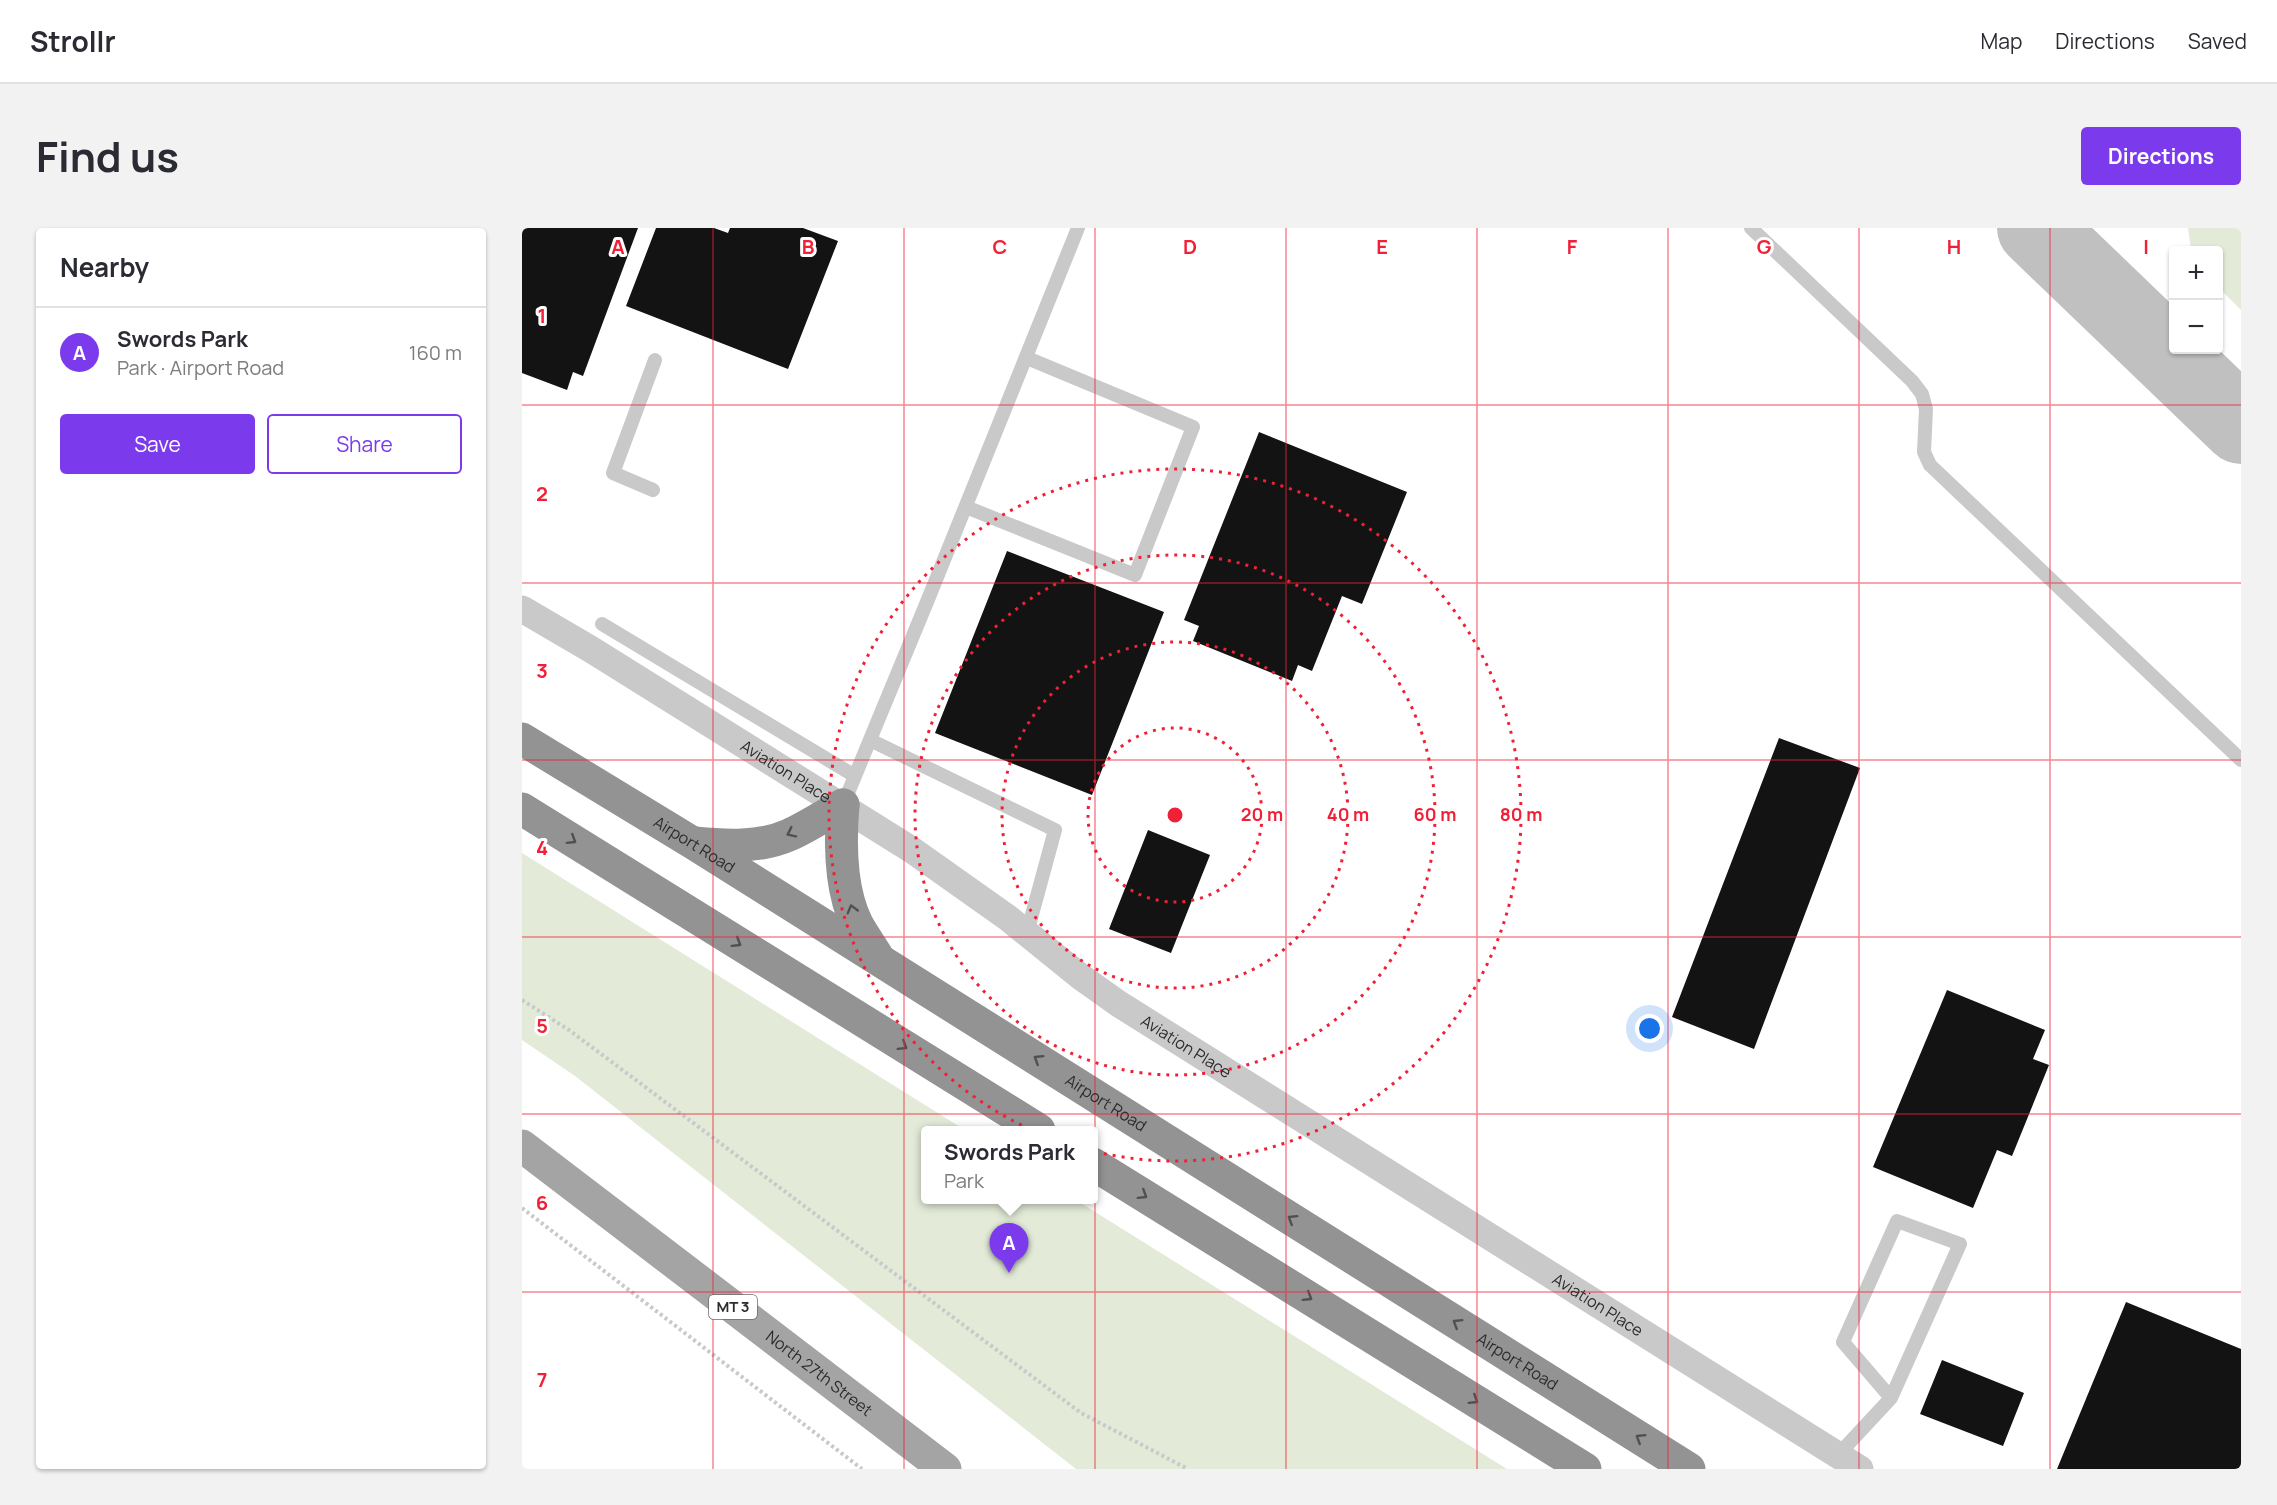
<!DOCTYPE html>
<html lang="en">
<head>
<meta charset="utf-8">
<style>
	body { margin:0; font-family:Manrope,sans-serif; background:#f2f2f3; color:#2b2b33 }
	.controls { position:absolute; right:18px; top:18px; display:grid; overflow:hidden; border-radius:6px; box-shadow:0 2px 4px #0004 }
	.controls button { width:54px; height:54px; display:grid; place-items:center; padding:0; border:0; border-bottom:2px solid #e1e1e2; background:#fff; color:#2b2b33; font:30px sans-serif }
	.you { position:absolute; left:1128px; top:801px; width:21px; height:21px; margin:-15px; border:4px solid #fff; border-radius:50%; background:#1a73e8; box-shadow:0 0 0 9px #1a73e833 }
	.badge { display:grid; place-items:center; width:39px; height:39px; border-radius:50%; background:#7c3aed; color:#fff; font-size:20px; font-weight:700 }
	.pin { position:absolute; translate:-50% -50px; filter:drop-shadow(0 2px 3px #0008) }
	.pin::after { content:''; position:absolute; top:32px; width:21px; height:18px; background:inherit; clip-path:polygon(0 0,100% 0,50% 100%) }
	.popup { position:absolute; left:399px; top:898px; width:177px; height:78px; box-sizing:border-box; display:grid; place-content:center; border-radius:6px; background:#fff; filter:drop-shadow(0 2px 4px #0005); font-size:20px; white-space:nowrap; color:#7c7c81 }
	.popup b { font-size:22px; color:#2b2b33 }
	.popup::after { content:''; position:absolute; left:50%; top:100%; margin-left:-12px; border:12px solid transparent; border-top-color:#fff }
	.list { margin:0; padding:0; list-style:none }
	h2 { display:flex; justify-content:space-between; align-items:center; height:78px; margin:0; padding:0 24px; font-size:26px }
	h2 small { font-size:20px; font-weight:400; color:#7c7c81 }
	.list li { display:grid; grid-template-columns:39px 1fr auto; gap:18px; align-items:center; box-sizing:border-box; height:90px; padding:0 24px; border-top:2px solid #e1e1e2 }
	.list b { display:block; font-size:22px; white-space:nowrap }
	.list p { margin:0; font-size:20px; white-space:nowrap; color:#7c7c81 }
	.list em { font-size:20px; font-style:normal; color:#7c7c81 }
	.actions { display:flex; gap:12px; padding:18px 24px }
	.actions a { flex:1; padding:14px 0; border:2px solid #7c3aed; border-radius:6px; text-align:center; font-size:21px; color:#7c3aed }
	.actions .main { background:#7c3aed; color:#fff }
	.map { position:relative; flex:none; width:1719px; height:1241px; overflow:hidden; border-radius:6px }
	header { display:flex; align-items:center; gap:36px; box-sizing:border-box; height:84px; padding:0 30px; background:#fff; border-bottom:2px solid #e1e1e2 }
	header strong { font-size:28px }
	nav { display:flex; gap:33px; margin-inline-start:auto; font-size:21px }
	.intro { display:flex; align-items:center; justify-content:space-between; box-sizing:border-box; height:144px; padding:0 36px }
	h1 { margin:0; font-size:42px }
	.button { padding:15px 27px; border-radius:6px; background:#7c3aed; color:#fff; font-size:21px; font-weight:700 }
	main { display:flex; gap:36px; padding:0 36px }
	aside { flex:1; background:#fff; border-radius:6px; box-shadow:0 2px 4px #0004 }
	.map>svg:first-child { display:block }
</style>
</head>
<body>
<header>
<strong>Strollr</strong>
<nav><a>Map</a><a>Directions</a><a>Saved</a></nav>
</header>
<div class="intro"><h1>Find us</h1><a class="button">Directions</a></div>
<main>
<aside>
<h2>Nearby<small></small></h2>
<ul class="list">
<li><span class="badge">A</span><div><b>Swords Park</b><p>Park · Airport Road</p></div><em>160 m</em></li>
</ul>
<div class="actions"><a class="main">Save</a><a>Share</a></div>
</aside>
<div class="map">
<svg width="1719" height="1241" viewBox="0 0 1719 1241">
	<rect width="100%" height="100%" fill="#fff"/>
	<path fill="#e3ebd8" d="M1666 0H1719V82L1697 60 1696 22H1669Z
		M0 625 443 902H403V972H554L985 1241H554L53 848 0 812Z"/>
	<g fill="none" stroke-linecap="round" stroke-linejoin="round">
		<path stroke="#c0c0c0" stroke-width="78" d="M1514 0 1719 197"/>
	</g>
	<path fill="#131313" d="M0 0H116L61 148 51 144 45 162 0 145Z
		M134 0H192L206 5 208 0H281L316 13 266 141 104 78Z
		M737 204 885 264 840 376 820 368 790 443 776 437 770 453 671 413 677 398 662 392Z
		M485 323 642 384 570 567 413 505Z
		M1257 510 1338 540 1232 821 1150 789Z
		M626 602 688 627 649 725 587 701Z
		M1425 762 1523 802 1511 831 1527 837 1490 928 1475 922 1451 980 1351 939Z
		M1604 1074 1719 1121V1241H1535Z
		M1420 1132 1502 1165 1481 1218 1398 1186Z"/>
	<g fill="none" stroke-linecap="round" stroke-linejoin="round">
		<path stroke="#c9c9c9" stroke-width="4" stroke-dasharray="3 3" stroke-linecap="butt" d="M0 772 47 802 559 1185 666 1241
			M0 980 340 1241"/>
		<path stroke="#c9c9c9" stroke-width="14" d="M1229 0 1390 153 1400 166 1404 181 1402 224 1408 237 1719 532
			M131 262 91 245 133 132
			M444 279 613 347 671 199 505 130
			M80 396 333 548
			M348 512 533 602 505 705
			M321 577 407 369 556 0
			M1316 1227 1369 1170 1438 1016 1375 993 1321 1114 1369 1170"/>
		<path stroke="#c9c9c9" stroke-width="27" id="s1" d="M0 381 70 422 390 622 486 690 559 749 597 776 1338 1241"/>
		<path stroke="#a4a4a4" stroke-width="33" id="s2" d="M0 918 423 1241"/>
		<g stroke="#939393" stroke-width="33">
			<path id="s3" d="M0 511 171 615 1167 1241"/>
			<path d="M321 577C318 613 318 662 335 696 341 707 349 718 355 728"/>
			<path d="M0 581 517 902"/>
			<path d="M173 615C203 618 238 620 267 607 285 599 303 587 321 577"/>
			<path d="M571 936 1063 1241"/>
		</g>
	</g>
	<defs><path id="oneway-chevron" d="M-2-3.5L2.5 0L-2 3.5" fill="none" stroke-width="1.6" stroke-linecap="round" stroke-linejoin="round" transform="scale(1.5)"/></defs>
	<g stroke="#505050">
		<use href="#oneway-chevron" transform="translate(269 605) rotate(154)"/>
		<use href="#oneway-chevron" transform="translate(50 612) rotate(32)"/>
		<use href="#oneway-chevron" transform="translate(330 681) rotate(-106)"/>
		<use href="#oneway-chevron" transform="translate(215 715) rotate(32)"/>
		<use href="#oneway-chevron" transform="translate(381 818) rotate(32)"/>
		<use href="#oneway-chevron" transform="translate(516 831) rotate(-148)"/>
		<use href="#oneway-chevron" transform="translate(621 967) rotate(32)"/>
		<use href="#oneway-chevron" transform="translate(770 991) rotate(-148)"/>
		<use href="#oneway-chevron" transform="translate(786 1069) rotate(32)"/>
		<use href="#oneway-chevron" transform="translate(935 1095) rotate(-148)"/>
		<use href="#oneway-chevron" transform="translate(952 1172) rotate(32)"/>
		<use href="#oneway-chevron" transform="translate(1118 1210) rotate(-148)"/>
	</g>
	<path fill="none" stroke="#f02137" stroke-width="1.5" stroke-opacity="0.55" d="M191 0V1241M382 0V1241M573 0V1241M764 0V1241M955 0V1241M1146 0V1241M1337 0V1241M1528 0V1241M0 177H1719M0 355H1719M0 532H1719M0 709H1719M0 886H1719M0 1064H1719"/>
	<g fill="none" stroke="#f02137" stroke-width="3" stroke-dasharray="3 6">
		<circle cx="653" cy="587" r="87"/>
		<circle cx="653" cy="587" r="173"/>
		<circle cx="653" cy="587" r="260"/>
		<circle cx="653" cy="587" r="346"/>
	</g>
	<g text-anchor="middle" stroke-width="6" stroke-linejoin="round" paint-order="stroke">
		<rect fill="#fff" stroke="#6b6b6b" stroke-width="1.5" x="187" y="1067" width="48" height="24" rx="4.5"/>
		<g font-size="15" font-weight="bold" fill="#2c2c2c">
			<text x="211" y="1084">MT 3</text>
		</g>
		<g font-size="16" fill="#2c2c2c" stroke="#fff">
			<text dy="6" stroke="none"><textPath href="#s1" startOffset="310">Aviation Place</textPath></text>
			<text dy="6" stroke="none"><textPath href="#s3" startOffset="202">Airport Road</textPath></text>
			<text dy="6" stroke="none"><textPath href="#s1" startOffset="796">Aviation Place</textPath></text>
			<text dy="6" stroke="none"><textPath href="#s3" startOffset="688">Airport Road</textPath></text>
			<text dy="6" stroke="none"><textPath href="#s1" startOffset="1282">Aviation Place</textPath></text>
			<text dy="6" stroke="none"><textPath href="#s3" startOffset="1174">Airport Road</textPath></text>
			<text dy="6" stroke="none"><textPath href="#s2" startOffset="374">North 27th Street</textPath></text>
		</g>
	</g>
	<g font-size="20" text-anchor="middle" font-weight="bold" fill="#f02137" stroke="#fff" stroke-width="6" stroke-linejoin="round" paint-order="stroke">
		<text x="96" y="26">A</text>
		<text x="286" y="26">B</text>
		<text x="478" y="26">C</text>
		<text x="668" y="26">D</text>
		<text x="860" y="26">E</text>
		<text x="1050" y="26">F</text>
		<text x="1242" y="26">G</text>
		<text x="1432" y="26">H</text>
		<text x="1624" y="26">I</text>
		<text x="20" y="95">1</text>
		<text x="20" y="273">2</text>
		<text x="20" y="450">3</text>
		<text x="20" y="627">4</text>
		<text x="20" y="805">5</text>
		<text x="20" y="982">6</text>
		<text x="20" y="1159">7</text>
	</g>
	<circle cx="653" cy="587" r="9" fill="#f02137" stroke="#fff" stroke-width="3"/>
	<g font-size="18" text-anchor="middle" font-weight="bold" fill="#f02137" stroke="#fff" stroke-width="6" stroke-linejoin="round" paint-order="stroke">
		<text x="740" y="593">20 m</text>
		<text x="826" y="593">40 m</text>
		<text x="913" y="593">60 m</text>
		<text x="999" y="593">80 m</text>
	</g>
</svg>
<div class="controls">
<button>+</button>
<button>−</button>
</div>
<div class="you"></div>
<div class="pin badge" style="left:487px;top:1045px">A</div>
<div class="popup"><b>Swords Park</b>Park</div>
</div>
</main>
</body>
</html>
